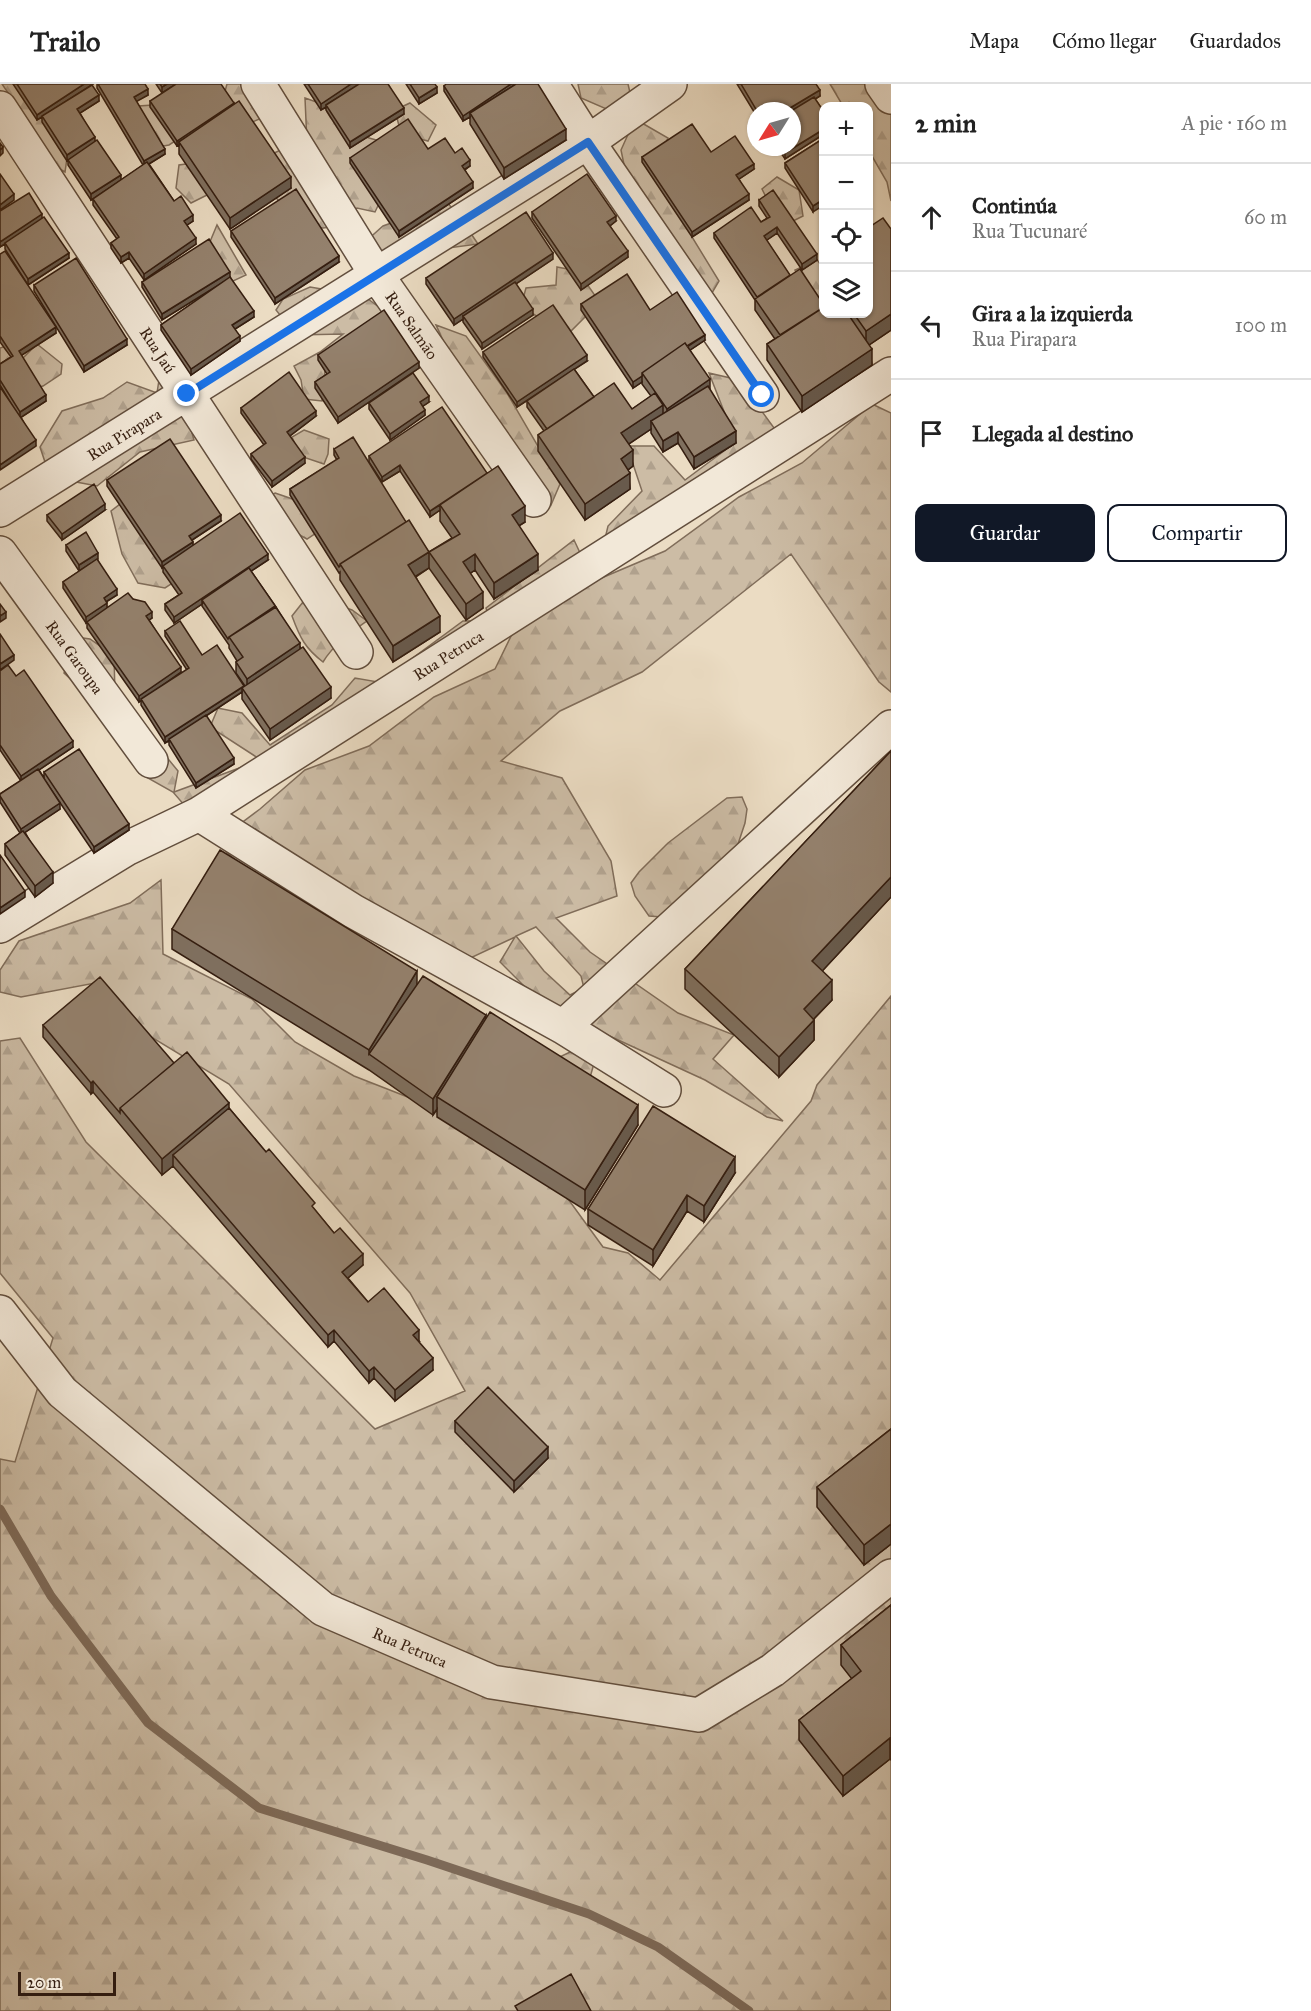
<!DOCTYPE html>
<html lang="es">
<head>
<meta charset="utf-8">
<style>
	body { margin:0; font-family:"IM FELL Great Primer",serif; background:#f2f2f2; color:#222 }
	.controls { position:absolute; right:18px; top:18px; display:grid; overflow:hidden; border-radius:12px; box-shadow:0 2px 4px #0004 }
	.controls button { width:54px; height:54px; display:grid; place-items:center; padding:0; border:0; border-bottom:2px solid #e0e0e0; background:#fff; color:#222; font:30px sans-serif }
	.compass { position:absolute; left:747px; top:18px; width:54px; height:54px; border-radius:50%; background:#fff; box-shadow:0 2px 4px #0004; rotate:233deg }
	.scale { position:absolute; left:18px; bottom:15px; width:98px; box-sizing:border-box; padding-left:6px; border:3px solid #351e10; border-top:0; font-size:16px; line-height:21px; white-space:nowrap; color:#351e10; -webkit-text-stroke:4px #f2e8d8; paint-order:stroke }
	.stop { position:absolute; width:18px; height:18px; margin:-14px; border:4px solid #1a73e8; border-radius:50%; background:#fff }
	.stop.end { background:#1a73e8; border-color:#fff; box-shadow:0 2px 6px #0008 }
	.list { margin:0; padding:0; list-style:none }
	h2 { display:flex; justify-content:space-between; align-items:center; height:78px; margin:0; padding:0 24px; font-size:26px }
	h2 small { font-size:20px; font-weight:400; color:#767676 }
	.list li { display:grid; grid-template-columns:39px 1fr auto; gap:18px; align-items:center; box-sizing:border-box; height:108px; padding:0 24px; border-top:2px solid #e0e0e0 }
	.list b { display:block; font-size:22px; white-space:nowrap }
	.list p { margin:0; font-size:20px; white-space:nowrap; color:#767676 }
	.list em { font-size:20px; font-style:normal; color:#767676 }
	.actions { display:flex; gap:12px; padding:18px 24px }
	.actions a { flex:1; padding:14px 0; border:2px solid #111827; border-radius:12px; text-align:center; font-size:21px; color:#111827 }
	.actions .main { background:#111827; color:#fff }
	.icon { flex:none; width:33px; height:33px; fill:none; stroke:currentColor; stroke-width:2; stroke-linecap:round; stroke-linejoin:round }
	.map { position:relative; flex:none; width:891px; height:1927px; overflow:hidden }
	header { display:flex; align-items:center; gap:36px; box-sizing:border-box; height:84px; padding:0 30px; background:#fff; border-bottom:2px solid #e0e0e0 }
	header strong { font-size:28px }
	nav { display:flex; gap:33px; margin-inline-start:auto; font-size:21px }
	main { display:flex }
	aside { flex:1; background:#fff }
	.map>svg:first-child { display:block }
</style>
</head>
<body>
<header>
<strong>Trailo</strong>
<nav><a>Mapa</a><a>Cómo llegar</a><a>Guardados</a></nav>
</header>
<main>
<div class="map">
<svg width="891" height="1927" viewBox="0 0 891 1927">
	<defs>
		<pattern id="forest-firs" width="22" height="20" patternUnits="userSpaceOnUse" patternTransform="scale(1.5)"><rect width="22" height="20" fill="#ccbca5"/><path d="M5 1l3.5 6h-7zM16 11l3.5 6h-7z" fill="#b0a18d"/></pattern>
	</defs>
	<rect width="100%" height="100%" fill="#ebdcc3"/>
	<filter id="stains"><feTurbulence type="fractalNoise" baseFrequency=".00333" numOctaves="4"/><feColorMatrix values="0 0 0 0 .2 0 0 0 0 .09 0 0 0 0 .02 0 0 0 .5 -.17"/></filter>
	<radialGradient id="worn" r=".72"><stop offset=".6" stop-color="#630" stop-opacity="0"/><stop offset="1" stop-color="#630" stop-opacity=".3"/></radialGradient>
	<path fill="url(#forest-firs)" stroke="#806d5a" stroke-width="1.5" fill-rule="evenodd" d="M2 0H23L69 60 65 88 44 76 38 53Z
		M227 0H262V34L235 45 224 11Z
		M578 0H628L631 13 611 27 581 14Z
		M830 0H891V117L887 98 869 67 868 22H843Z
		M305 14 325 21C329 46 362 51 382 58L384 109 375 128 357 124C334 148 327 146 297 140L270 106V71L287 63 307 60Z
		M410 19 436 41 428 57 401 50 395 26Z
		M153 21 186 50 169 61 158 63 139 22Z
		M635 35 668 54 654 81 702 133 692 153 719 197 712 209 629 105 621 66Z
		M200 78 209 110 191 119 176 104 179 81Z
		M777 93 799 106 803 132 791 138 770 121 762 105Z
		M441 111 461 135 478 160 389 172 365 158 383 142 413 131Z
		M217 141 246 191 231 198 212 193 204 172Z
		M817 176 823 183 822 218 803 201 795 186Z
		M557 183 578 187 596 213 589 229 571 247 541 235 521 222 526 204 556 201Z
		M310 203 345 209 355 205 384 227 325 286 322 317 304 315 301 296 294 282 320 268 343 250 296 251 276 226 283 215Z
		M436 241 466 252 507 309 560 400 551 421 465 304Z
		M37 260 62 280 61 290 43 302 32 305 18 294 0 302V264L9 261 23 274Z
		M162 276 184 323 194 356 140 368 97 402 50 393 40 363 62 327 103 314 127 298 157 309Z
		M709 289 739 296 777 348 603 463 608 442 642 407 627 362H654L685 396 736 358Z
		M872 320 891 329V608L879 598 791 470 642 588 560 627 501 677 562 694 611 777 617 812 556 834 590 868 678 929 734 951 713 975 783 1037 767 1033 705 996 603 949 536 914 500 878 515 853 462 878 321 816 281 811 250 790 216 758 260 725 305 686 369 662 434 613 495 585 516 542 552 515 665 467 739 413 802 379ZM536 843 581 892 584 904 570 911 544 887 516 852Z
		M304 346 329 355 328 370 324 380 300 372 292 353Z
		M275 409 307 420 325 443 307 455 252 425Z
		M128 414 143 442 147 461 182 493 165 504 138 499 122 470 111 427Z
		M574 456 581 471C570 493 561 495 539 501L528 523 493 547 420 590 397 600 398 585 463 537H490L486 524Z
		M303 518 325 531 329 518 352 526 367 537C350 549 334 560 323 578 305 564 300 554 292 532Z
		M76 553 90 555 114 572 115 610 178 687 174 708 261 676 210 643 218 624 242 629 270 661 332 621 355 594 384 599 382 608 325 637 270 679 217 711 185 722 173 708 139 689 109 636 89 612 64 589Z
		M742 713 747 725 745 739 737 763 662 833 649 832 635 812 631 799 639 788 668 759 727 714Z
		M161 796 163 870 252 915 295 958 354 992 423 1019 481 1030 555 1097 603 1163 628 1169 660 1196 811 1017 817 1001 891 912V1927H0V1375L15 1378 53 1254 0 1189V957L20 954 86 1058 375 1345 465 1307 410 1209 229 1000 128 939 95 899 21 913 0 908V886L19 857 130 819Z
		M570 968 595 976 589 997 543 981Z"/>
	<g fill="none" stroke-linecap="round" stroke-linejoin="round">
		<path stroke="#7d6957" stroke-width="9" d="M0 1425 51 1512 148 1639 259 1724 427 1776 589 1830 658 1863 749 1927"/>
		<defs>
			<path id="minor" d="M258 0 376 190 534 416
				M551 0 588 58 762 311
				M882 0 891 13
				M0 24 356 568
				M0 426 588 58 670 0
				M0 469 151 677
				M199 730 353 827 563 943 664 1006
				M0 842 128 764 199 730 891 290
				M563 943 891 643
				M0 1228 62 1308 323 1525 492 1598 699 1631 773 1586 891 1492"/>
		</defs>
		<use href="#minor" stroke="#624e3d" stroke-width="36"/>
		<use href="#minor" stroke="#f2e8d8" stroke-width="33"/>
	</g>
	<path fill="#7f6f5e" stroke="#351e10" stroke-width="1.5" d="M13 0H93L92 1 99 17 80 29 95 57 121 96 143 81 97 4V0H145L148 11 136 17 165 70 149 80 174 117 193 137 187 141 196 160 144 196 129 174 121 179 111 164V159L117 155 93 121V115L91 116 68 81V76L67 77 42 38V33L37 36Z
		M156 0H176L162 9Z
		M304 0H388L404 30 350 64 326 26V23L321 26Z
		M406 0H435L437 9 419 20Z
		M737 0H816L820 12 815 15 824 28V50L785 75 777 63H792V27H756V31Z
		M444 2 566 56 504 95 470 40V33L463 37 444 7Z
		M150 17 234 21 291 104 230 145 179 70V61L177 62 150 23Z
		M824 54 813 128 785 84V79Z
		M428 65 455 69 470 82 465 86 473 104 399 153 350 79V74Z
		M711 68 754 85 739 95 749 116 692 153 642 78V73Z
		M759 116 817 176 802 186 777 149 766 156 790 192 824 230H868L891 145V246L869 261 872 281 802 328 767 276V260L775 255 755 226V216L714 154V149L761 138 767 134 759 122Z
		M0 127 42 134 69 174 28 201 5 165V160L0 163Z
		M532 128 616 137 610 142 628 173 581 206 532 134Z
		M231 147 339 178 275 220 231 153Z
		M0 170 56 249 21 271 46 317 21 333 36 362 0 301V280L11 273 0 258Z
		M553 175 516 200 533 231 482 265 463 238V235L454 241 426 200V194Z
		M230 193 254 233 235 245 240 257 191 291 161 246V241L226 196 162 236 142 203V198Z
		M34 201 127 261 84 288 34 207Z
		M581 220 650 226 705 256 690 266 736 359 694 385 678 359 663 368 651 349V345L629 360 633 382 628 386 630 405 585 436 538 367V351L544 347 527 323V317L548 303 517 323 483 273V268L587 277 574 285 594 313 632 325 651 312 642 300V298L633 304 581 226Z
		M318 271 419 284 338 339 315 304V298L327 290 318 276Z
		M429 318 423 322 425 331 390 356 369 325V319Z
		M241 324 316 332 290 352 305 379 272 403 251 375V370L264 361 241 329Z
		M334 365 406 438 429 468 452 454 440 437V426L430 433 400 387 382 398 369 378V372L487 389 525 438 519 442 538 486 494 515 475 486 470 489 483 524 466 536 429 484 416 493 440 548 393 578 340 496V488L339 489 290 411V405L337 376 334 371Z
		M107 396 221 437 192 456 193 462 268 476 251 487 276 523 331 614 270 656 242 615V608L206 632 234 680 196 704 169 661V657L165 659 141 621V616L139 618 87 544V538L86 539 63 504V498L95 477 79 487 66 467V461L98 475H97L117 511 106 518 107 524 133 515 152 534 149 536 181 588 163 601 187 586 165 552V547L202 571 245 602 236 589V578L237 577 229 564V561L202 522V520L174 539 165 526V520L179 511 163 488V484H162L107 402Z
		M105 426 62 456 47 437V431Z
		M0 587 16 592 73 663 39 686 44 694V688L129 746 94 769 46 698 60 725 25 748 53 799 35 813 5 771V760L20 749 0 718V710L21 697 0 666Z
		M891 667V813L822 887 832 916 814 935V956L779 993 685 905V885Z
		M172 845 417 901 486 935 638 1041 585 1126 437 1033V1025L433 1031 369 986 172 865Z
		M43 941 174 979 229 1024 334 1149 363 1181 348 1194 368 1218 419 1257H418L433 1286 395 1317 374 1294 369 1299 334 1257 328 1263 173 1082 162 1091 93 1008 91 1010 43 953Z
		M735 1089 704 1138 687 1127 653 1182 588 1141V1125Z
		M455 1337 548 1374 514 1408 455 1348Z
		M891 1345V1460L864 1481 817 1423V1403Z
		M891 1521V1676L890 1675 843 1712 799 1656V1636L852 1595 841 1581V1561Z"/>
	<path fill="#685a4c" stroke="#351e10" stroke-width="1.5" d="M84 0H93L37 36V31Z
		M167 0H176L162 9V3Z
		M351 0H360L326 21V23L321 26V20Z
		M511 0H516L470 29V33L463 37V32Z
		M437 3V9L419 20V14Z
		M148 5V11L134 19V13Z
		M820 6V12L792 29V27H785Z
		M99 11V17L77 31V25Z
		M234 19V25L179 58V61L177 62V57Z
		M404 24V30L350 64V58Z
		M566 45V56L504 95V84Z
		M824 45V50L785 75V69Z
		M95 53V59L67 77V71Z
		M3 63V69L0 72V66Z
		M165 65V70L144 83V77Z
		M470 76V82L462 87V82Z
		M754 80V85L736 97V91Z
		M121 91V96L91 116V110Z
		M291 93V104L230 145V134Z
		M473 98V104L399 153V147Z
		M14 110V116L0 126V121Z
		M749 110V116L692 153V148Z
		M824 115V121L813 128V122Z
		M42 130V136L0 163V158Z
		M193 131V137L184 143V137Z
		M616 132V137L607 144V138Z
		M777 143V149L764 158V152Z
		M196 154V160L144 196V190Z
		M628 167V173L581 206V200Z
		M129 168V174L121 179V173Z
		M69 169V174L28 201V195Z
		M553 169V175L465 234 463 232V235L454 241V235Z
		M817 170V176L802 186V180Z
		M339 172V178L275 220V214Z
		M230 188V194L162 236V230Z
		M533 225V231L482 265V259Z
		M254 227V233L232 247V241Z
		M891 230V246L866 263V247Z
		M56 243V249L19 273V267Z
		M705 251V256L647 295 644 291Z
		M240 252V257L191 291V285Z
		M127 255V261L84 288V282Z
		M872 265V281L802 328V312Z
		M587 271V277L517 323V318Z
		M419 278V284L338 339V333Z
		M642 292V298L633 304V298Z
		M710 295V306L667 336V325Z
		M46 311V317L20 334V328Z
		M429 312V318L420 324V318Z
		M663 321V337H651V345L621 365V349Z
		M425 326V331L390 356V350Z
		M316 327V332L287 354V348Z
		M736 347V359L694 385V373Z
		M678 348V359L663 368V357Z
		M36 356V362L0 386V381Z
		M633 366V382L621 391V375Z
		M305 373V379L272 403V397Z
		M400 381V387L382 398V393Z
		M630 389V405L585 436V420Z
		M105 420V426L62 456V450Z
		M440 421V426L430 433V427Z
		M525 422V438L512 446V431Z
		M221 431V437L189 458V452Z
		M193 458V464L162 484V478Z
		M429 468V484L408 497V481Z
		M98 469V475L79 487V481Z
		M268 470V476L203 519 202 516V520L174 539V533Z
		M475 470V486L463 494V478Z
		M538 470V486L494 515V499Z
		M117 505V511L104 519V514Z
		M483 508V524L466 536V520Z
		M107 519V525L86 539V533Z
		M6 528V534L0 538V532Z
		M152 528V534L146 538V532Z
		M440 532V548L393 578V562Z
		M300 559V570L247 606V595Z
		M14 571V576L0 586V580Z
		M181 583V588L139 618V612Z
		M244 602 242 604V608L165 659V653Z
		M331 603V614L270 656V645Z
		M73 657V663L21 698V692Z
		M234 674V680L196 704V699Z
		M60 719V725L21 751V745Z
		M129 740V746L94 769V763Z
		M53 788V799L35 813V802Z
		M891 793V813L812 898V877Z
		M25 807V813L0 830V824Z
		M417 887V907L369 970V966Z
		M832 896V916L804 945V925Z
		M486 931V947L437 1013V1025L433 1031V1015Z
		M814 936V956L779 993V973Z
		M93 997V1008L91 1010V999Z
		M229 1019V1035L173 1071V1082L162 1091V1075Z
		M638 1021V1041L585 1126V1106Z
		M735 1073V1089L704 1138V1122Z
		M687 1111V1127L653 1182V1166Z
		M363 1170V1181L342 1199V1188Z
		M334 1246V1257L328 1263V1251Z
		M419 1246V1257L413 1262V1251Z
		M433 1274V1286L395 1317V1306Z
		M374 1283V1294L369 1299V1287Z
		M548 1363V1374L514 1408V1397Z
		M891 1440V1460L864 1481V1461Z
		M890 1654V1675L843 1712V1692Z"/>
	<path fill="#94816d" stroke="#351e10" stroke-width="1.5" d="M17 0H84L37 31Z
		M98 0H145L148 5 134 13 165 65 144 77Z
		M160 0H167L162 3Z
		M176 0H221L234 19 177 57 150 17Z
		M308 0H351L321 20Z
		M359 0H388L404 24 350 58 326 21Z
		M410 0H435L437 3 419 14Z
		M446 0H511L463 32 444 2Z
		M516 0H538L566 45 504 84 470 29Z
		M741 0H816L820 6 785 27H757Z
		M92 1 99 11 77 25 95 53 67 71 42 32Z
		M814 13 824 28V45L785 69 781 63H792L791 27Z
		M239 17 291 93 230 134 179 58Z
		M408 35 428 65 445 54 455 69 462 64 470 76 462 82 473 98 399 147 350 74Z
		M692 40 711 68 735 52 754 80 736 91 749 110 692 148 642 73Z
		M824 54V115L813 122 785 79Z
		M97 56 121 91 91 110 68 76Z
		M0 59 3 63 0 66Z
		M147 78 174 117 181 112 193 131 184 137 196 154 144 190 129 168 121 173 111 159 119 153 93 115Z
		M0 90 14 110 0 121Z
		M587 90 616 132 607 138 628 167 581 200 532 128Z
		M296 105 339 172 275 214 231 147Z
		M773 106 817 170 802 180 777 143 764 152 790 191 757 213 714 149 751 123 761 138 770 133 759 116Z
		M29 109 42 130 0 158V127Z
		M526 128 553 169 454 235 426 194Z
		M44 133 69 169 28 195 5 159Z
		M883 134 891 145V230L866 247 854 230H868V144Z
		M209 155 230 188 162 230 142 198Z
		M5 167 56 243 19 267 46 311 20 328 0 296V280L13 272 0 252V170Z
		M76 174 127 255 84 282 34 201Z
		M800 185 824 221V223L780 251 755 215Z
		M627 190 650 226 677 208 705 251 687 262 685 259 642 289V292L633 298 581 220Z
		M230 193 254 227 232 241 240 252 191 285 161 241Z
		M515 198 533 225 482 259 463 232Z
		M553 221 587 271 517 318 483 268Z
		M824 223V230H848L872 265 802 312 767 260Z
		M384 226 419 278 338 333 315 298 330 288 318 271Z
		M685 259 710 295 667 325 642 289Z
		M574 285 594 313 547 345 527 317Z
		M289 288 316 327 287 348 305 373 272 397 251 370 266 359 241 324Z
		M413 289 429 312 420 318 425 326 390 350 369 319Z
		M614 299 632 325 655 309 663 321 621 349 633 366 621 375 630 389 585 420 538 351Z
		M708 302 736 347 694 373 678 348 663 357 651 337Z
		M0 303 36 356 0 381Z
		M442 323 487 389 430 427 400 381 382 393 369 372Z
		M353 353 406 438 340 480V482L339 483 290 405 339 374 334 365Z
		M170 355 221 431 189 452 193 458 162 478 107 396Z
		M498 382 525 422 512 431 538 470 494 499 475 470 463 478 483 508 466 520 429 468 460 450 440 421Z
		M94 400 105 420 62 450 47 431Z
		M240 429 268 470 174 533 165 520 182 509 163 482Z
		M409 436 429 468 408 481 440 532 393 562 340 480Z
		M86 448 98 469 79 481 66 461Z
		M97 475 117 505 104 514 107 519 86 533 63 498Z
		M249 484 276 523 229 553 228 555 202 516Z
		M128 509 133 515 145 518 152 528 146 532 181 583 139 612 87 538Z
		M0 520 6 528 0 532Z
		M275 522 300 559 247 595 236 578 243 573 229 553Z
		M180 537 202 571 217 561 244 602 165 653 141 615 189 584 165 547Z
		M0 550 14 571 0 580Z
		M303 563 331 603 270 645 242 604Z
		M8 581 16 592 24 586 73 657 21 692 0 661V587Z
		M206 631 234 674 196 699 169 655Z
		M79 665 129 740 94 763 44 688Z
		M891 667V793L812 877 832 896 804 925 814 936 779 973 685 885Z
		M38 685 60 719 21 745 0 712V710Z
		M23 747 53 788 35 802 5 760Z
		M220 766 417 887 369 966 172 845Z
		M0 771 25 807 0 824Z
		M423 892 486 931 433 1015 369 970Z
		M100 893 174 979 120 1024V1029L93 997 91 999 43 941Z
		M490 928 638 1021 585 1106 437 1013Z
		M187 968 229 1019 162 1075 120 1024Z
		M653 1022 735 1073 704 1122 687 1111 653 1166 588 1125Z
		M229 1024 266 1068 269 1065 315 1119 312 1122 334 1149 340 1144 363 1170 342 1188 368 1218 384 1204 419 1246 413 1251 433 1274 395 1306 374 1283 369 1287 334 1246 328 1251 173 1071Z
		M488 1303 548 1363 514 1397 455 1337Z
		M891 1345V1440L864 1461 817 1403Z
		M891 1521V1656L890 1654 843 1692 799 1636 861 1587 841 1561Z
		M571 1890 591 1927H518L515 1922Z"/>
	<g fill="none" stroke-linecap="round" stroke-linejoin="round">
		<path stroke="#1a73e8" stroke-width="8" d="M187 310 588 58 762 311"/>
	</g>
	<g text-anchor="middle" stroke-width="6" stroke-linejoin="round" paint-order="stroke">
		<g font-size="16" fill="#351e10" stroke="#f2e8d8">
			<text transform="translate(412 241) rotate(55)" y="6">Rua Salmão</text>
			<text transform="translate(158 266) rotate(57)" y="6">Rua Jaú</text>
			<text transform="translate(124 350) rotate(-32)" y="6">Rua Pirapara</text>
			<text transform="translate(448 571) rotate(-32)" y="6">Rua Petruca</text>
			<text transform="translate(75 573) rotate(54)" y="6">Rua Garoupa</text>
			<text transform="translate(410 1563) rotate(23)" y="6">Rua Petruca</text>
		</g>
	</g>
	<rect width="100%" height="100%" filter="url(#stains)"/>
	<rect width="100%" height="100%" fill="url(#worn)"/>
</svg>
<div class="controls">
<button>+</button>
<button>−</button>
<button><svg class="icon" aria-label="locate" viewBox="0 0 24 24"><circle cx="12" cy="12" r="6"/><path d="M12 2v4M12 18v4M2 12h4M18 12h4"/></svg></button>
<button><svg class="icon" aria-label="layers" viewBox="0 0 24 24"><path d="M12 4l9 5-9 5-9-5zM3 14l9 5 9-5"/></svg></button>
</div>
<svg class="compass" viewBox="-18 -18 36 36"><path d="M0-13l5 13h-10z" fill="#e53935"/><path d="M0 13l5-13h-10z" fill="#767676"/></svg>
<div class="scale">20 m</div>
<div class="stop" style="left:762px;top:311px"></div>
<div class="stop end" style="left:187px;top:310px"></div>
</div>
<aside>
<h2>2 min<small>A pie · 160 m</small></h2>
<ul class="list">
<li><svg class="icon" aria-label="ahead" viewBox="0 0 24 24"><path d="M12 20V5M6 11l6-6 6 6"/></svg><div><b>Continúa</b><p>Rua Tucunaré</p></div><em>60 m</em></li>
<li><svg class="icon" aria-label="left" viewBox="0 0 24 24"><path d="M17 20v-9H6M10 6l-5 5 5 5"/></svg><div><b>Gira a la izquierda</b><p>Rua Pirapara</p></div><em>100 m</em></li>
<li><svg class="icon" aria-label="arrive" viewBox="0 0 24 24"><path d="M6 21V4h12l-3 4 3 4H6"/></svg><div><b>Llegada al destino</b></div></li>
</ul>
<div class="actions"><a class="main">Guardar</a><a>Compartir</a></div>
</aside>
</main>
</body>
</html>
